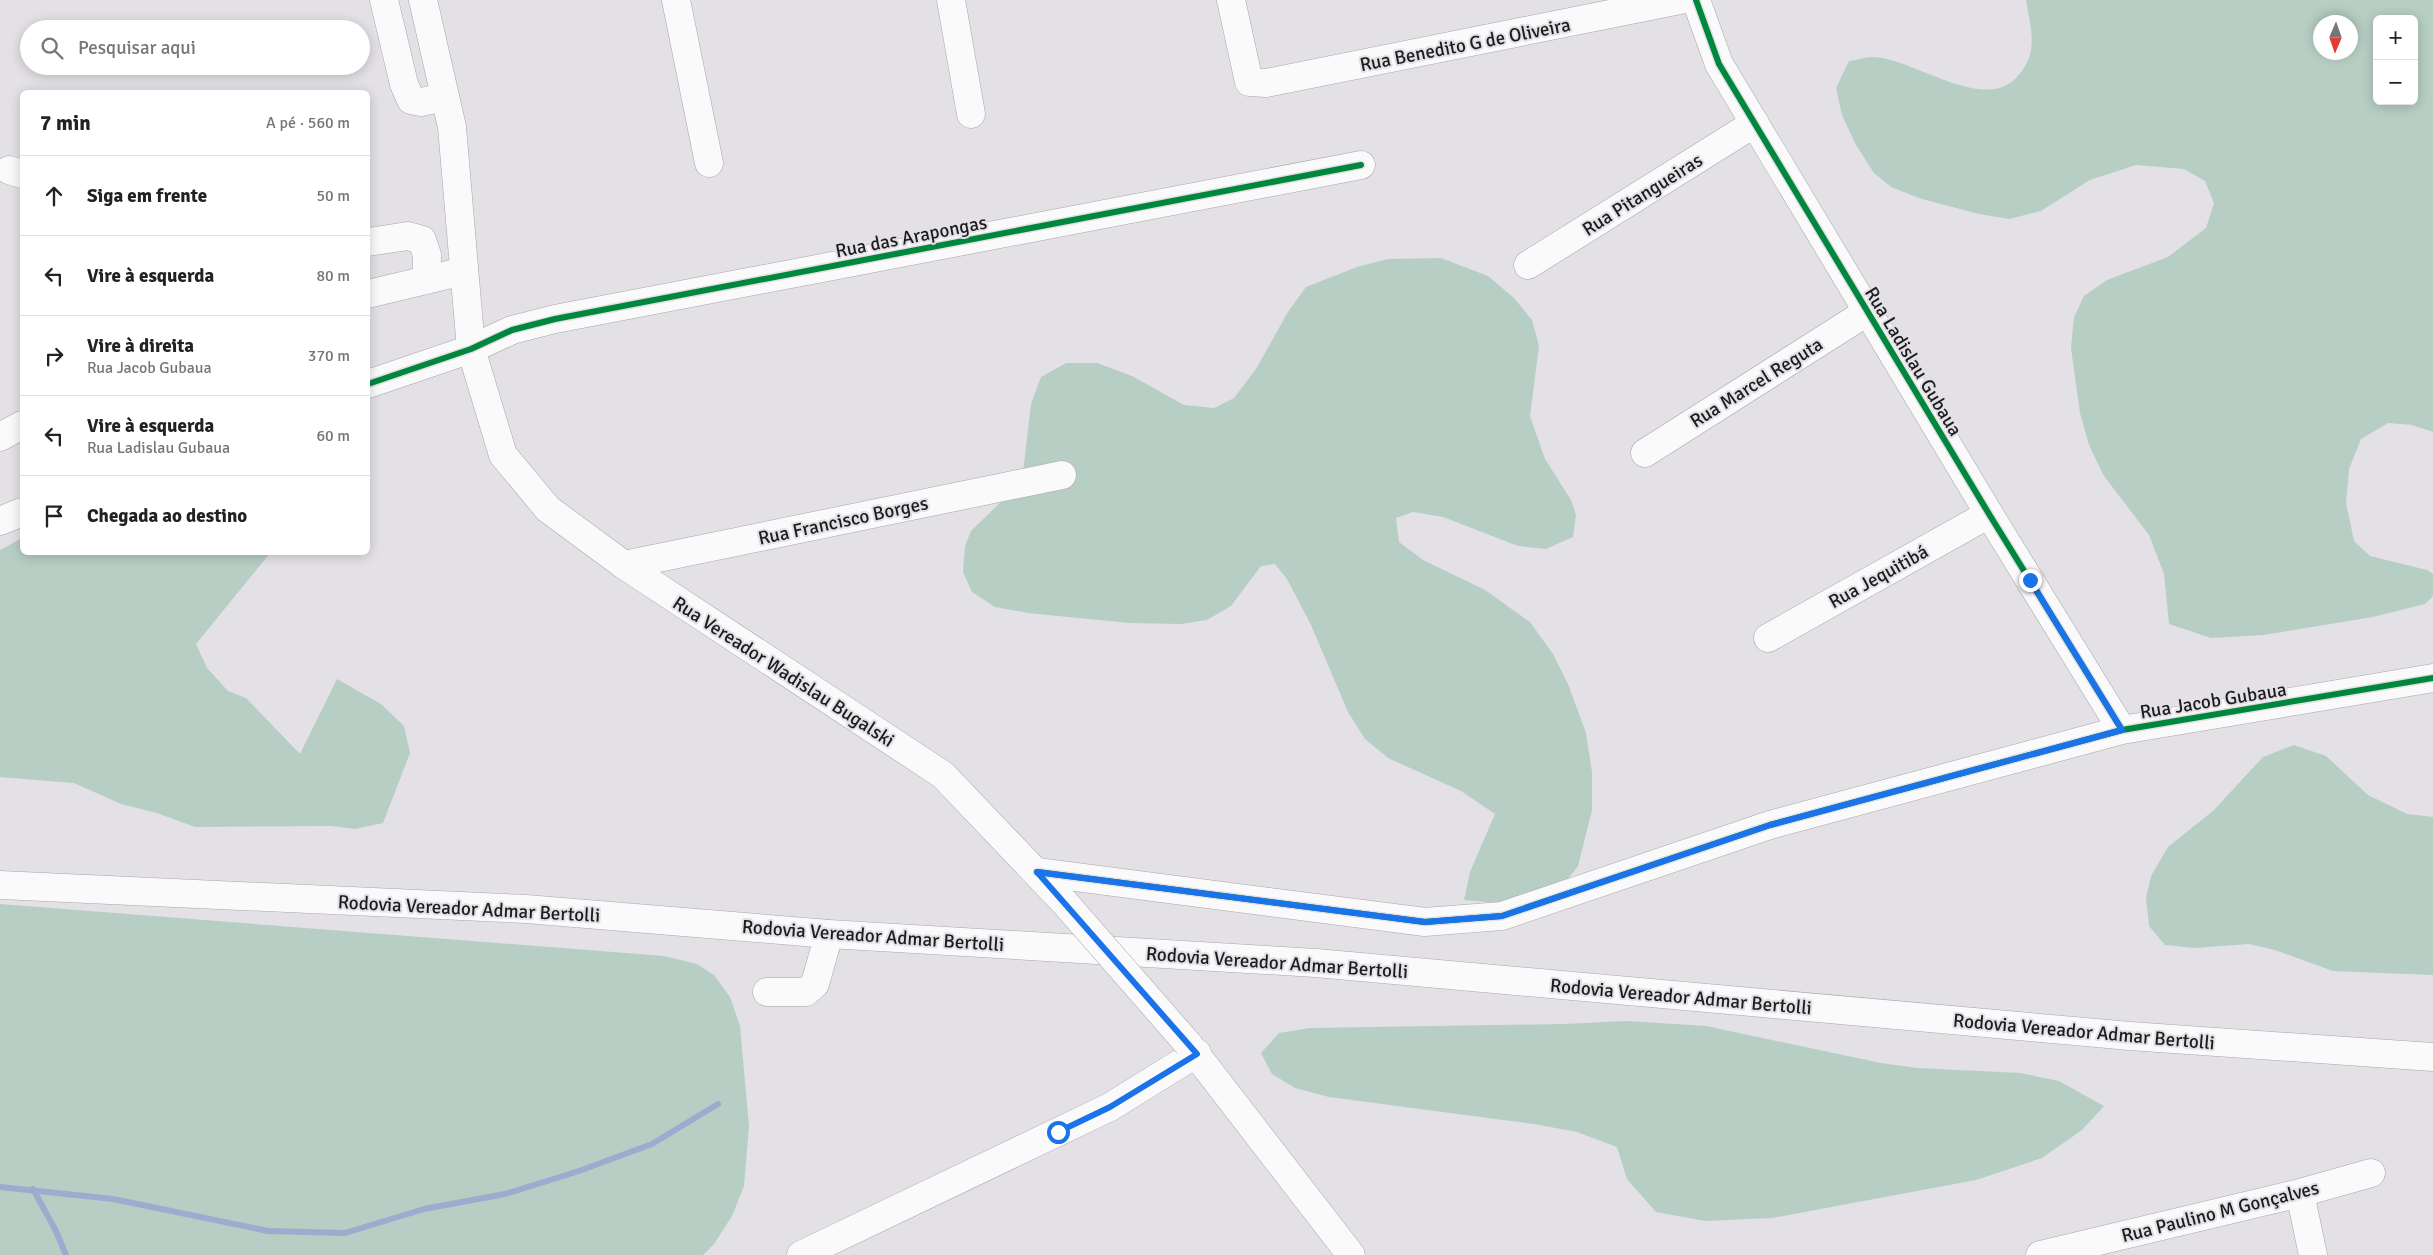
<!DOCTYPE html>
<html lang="pt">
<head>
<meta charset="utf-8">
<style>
	body { margin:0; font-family:Signika,sans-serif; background:#f6f6f6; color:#222 }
	.controls { position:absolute; right:15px; top:15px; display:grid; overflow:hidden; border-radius:8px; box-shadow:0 2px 12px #0003 }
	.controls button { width:45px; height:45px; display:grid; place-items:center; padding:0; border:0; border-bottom:1px solid #e0e0e0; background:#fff; color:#222; font:25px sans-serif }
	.compass { position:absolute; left:2313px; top:15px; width:45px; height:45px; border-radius:50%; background:#fff; box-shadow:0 2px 12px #0003; rotate:182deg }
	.stop { position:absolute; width:15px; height:15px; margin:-11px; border:4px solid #1a73e8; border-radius:50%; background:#fff }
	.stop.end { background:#1a73e8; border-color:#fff; box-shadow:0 1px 5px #0008 }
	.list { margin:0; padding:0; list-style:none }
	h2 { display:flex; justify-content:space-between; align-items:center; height:65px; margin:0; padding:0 20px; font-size:21px }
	h2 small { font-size:16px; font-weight:400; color:#767676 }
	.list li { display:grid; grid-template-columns:32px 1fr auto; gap:15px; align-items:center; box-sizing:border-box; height:80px; padding:0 20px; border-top:1px solid #e0e0e0 }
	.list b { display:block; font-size:19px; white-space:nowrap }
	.list p { margin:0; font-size:16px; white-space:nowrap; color:#767676 }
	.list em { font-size:16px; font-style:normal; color:#767676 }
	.icon { flex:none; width:28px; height:28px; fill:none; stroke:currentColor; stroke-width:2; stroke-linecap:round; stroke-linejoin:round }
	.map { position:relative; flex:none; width:2433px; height:1255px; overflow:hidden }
	.search { position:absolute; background:#fff; box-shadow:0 2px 12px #0003; left:20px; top:20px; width:350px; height:55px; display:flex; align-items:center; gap:12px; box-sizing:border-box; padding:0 18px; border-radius:28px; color:#767676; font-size:19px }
	.panel { position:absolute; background:#fff; box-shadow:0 2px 12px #0003; left:20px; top:90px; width:350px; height:465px; border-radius:8px }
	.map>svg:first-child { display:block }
</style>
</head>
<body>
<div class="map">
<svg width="2433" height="1255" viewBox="0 0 2433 1255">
	<rect width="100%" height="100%" fill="#e3e1e5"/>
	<path fill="#b6cec4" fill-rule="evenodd" d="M2026 0H2433V432L2412 425 2388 423 2361 439 2349 469 2346 503 2354 541 2370 556 2427 570 2433 574V596L2425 604 2373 617 2263 635 2211 638 2169 624 2164 574 2149 535 2104 476 2089 445 2080 413 2071 348 2074 317 2084 296 2107 280 2168 257 2206 228 2214 203 2205 181 2184 169 2136 165 2090 180 2041 211 2009 219 1979 214 1922 199 1891 187 1874 173 1856 145 1842 115 1836 88 1849 61C1857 60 1865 57 1872 57 1911 57 1981 112 2015 79 2040 54 2031 31 2026 0ZM2377 19H2414V101H2377ZM2350 22V52H2320V22Z
		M1441 258 1488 276 1514 298 1532 320 1539 346 1530 416 1545 459 1571 500 1576 515 1573 537 1546 549 1518 546 1443 517 1413 512 1396 518 1399 542 1423 560 1485 590 1530 622 1553 654 1568 684 1586 733 1592 772V810L1578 866 1567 880 1528 894 1498 903 1464 900 1470 872 1495 814 1461 791 1388 758 1365 739 1348 712 1311 625 1287 579 1275 564 1261 566 1231 606 1207 620 1181 624 1129 623 1028 613 995 607 972 592 963 572 965 546 971 531 1006 497 1023 472 1031 404 1041 377 1066 363H1097L1132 376 1184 405 1214 408 1234 398 1256 369 1288 312 1306 287 1357 267 1388 259Z
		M22 538V552L270 553 196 644 207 668 228 691 246 698 300 754 337 679 381 704 404 726 410 753 383 823 355 829 331 826 195 827 157 813 121 804 74 783 0 777V550Z
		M2294 745 2326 756 2368 795 2407 814 2433 817V975L2333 971 2275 950 2249 944 2194 948 2165 945 2149 926 2146 898 2151 876 2168 847 2214 810 2263 757Z
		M0 904 664 956 697 964 714 975 730 997 740 1026 749 1126 744 1186 732 1216 714 1244 703 1255H0Z
		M1626 1021 1706 1026 1881 1063 1917 1068 2020 1073 2059 1081 2104 1106 2082 1130 2042 1158 1976 1180 1772 1218 1705 1221 1656 1212 1627 1179 1617 1147 1577 1132 1534 1124 1329 1097 1295 1088 1272 1074 1261 1053 1279 1033 1310 1028 1564 1024Z"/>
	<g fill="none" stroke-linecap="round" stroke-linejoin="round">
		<path stroke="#9caccf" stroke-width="6" d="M0 1187 113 1199 268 1231 345 1233 424 1209 505 1194 579 1171 652 1144 718 1104
			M33 1189 56 1231 66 1255"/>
		<defs>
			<path id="minor" d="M384 0 404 84 411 100 421 102 445 97
				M676 0 709 163
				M951 0 971 114
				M1231 0 1249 82 1266 83 1680 0
				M1696 0 1719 64 1989 514 2122 730
				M9 170 22 174
				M368 242 408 236 422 240 427 255V280
				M1528 265 1755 123
				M368 294 464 271
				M368 384 471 349 512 330 555 319 1361 165
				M0 437 22 425
				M1645 453 1867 312
				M0 521 22 512
				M624 565 1062 475
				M1768 638 1989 514
				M1037 872 1425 922 1502 916 1770 825 2122 730 2433 678
				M767 992H806L815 984 829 934
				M2300 1193 2313 1255
				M801 1255 1110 1107 1197 1053
				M2040 1255 2300 1193 2371 1173"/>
			<path id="major" d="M423 0 452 127 471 349 503 455 548 509 624 565 943 775 1065 903
				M1188 1044 1351 1255"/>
			<path id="highway" d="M0 885 526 909 829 934 1316 963 2130 1036 2433 1057"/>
		</defs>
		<use href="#minor" stroke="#a8a6a8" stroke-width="29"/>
		<use href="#major" stroke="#a8a6a8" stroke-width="29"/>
		<use href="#highway" stroke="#a8a6a8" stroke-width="29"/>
		<use href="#minor" stroke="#fbfafb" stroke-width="28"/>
		<use href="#major" stroke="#fbfafb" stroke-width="28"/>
		<use href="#highway" stroke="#fbfafb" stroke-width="28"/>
		<defs>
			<path id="major-bridge" d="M1065 903 1188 1044"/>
		</defs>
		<use href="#major-bridge" stroke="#a8a6a8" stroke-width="29" stroke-linecap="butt"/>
		<use href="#major-bridge" stroke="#fbfafb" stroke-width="28"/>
		<defs>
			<path id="cycleway" d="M1696 0 1719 64 1989 514 2122 730
				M368 384 471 349 512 330 555 319 1361 165
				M1037 872 1425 922 1502 916 1770 825 2122 730 2433 678"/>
		</defs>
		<use href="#cycleway" stroke="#e3e0e6" stroke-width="9"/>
		<use href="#cycleway" stroke="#00873e" stroke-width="6"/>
	</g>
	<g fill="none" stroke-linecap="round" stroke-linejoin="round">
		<path stroke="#1a73e8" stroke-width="6" d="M1058 1132 1110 1107 1197 1054 1037 872 1425 922 1502 916 1770 825 2122 730 2030 580"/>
	</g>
	<g text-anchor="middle" stroke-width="4" stroke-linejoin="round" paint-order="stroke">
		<g font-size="19" fill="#1c1b1d" stroke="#e3e0e6">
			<text transform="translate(1465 44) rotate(-11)" y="7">Rua Benedito G de Oliveira</text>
			<text transform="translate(1642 194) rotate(-32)" y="7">Rua Pitangueiras</text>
			<text transform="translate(911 236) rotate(-11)" y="7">Rua das Arapongas</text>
			<text transform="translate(1914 361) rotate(59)" y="7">Rua Ladislau Gubaua</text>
			<text transform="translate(1756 382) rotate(-32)" y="7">Rua Marcel Reguta</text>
			<text transform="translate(843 520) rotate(-12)" y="7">Rua Francisco Borges</text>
			<text transform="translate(1878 576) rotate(-29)" y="7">Rua Jequitibá</text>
			<text transform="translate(784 671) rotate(33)" y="7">Rua Vereador Wadislau Bugalski</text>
			<text transform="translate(2213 700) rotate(-9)" y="7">Rua Jacob Gubaua</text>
			<text transform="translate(469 908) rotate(3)" y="7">Rodovia Vereador Admar Bertolli</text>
			<text transform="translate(873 935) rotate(4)" y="7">Rodovia Vereador Admar Bertolli</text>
			<text transform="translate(1277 962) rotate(4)" y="7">Rodovia Vereador Admar Bertolli</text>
			<text transform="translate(1681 996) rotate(5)" y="7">Rodovia Vereador Admar Bertolli</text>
			<text transform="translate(2084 1031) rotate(5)" y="7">Rodovia Vereador Admar Bertolli</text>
			<text transform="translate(2220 1211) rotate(-14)" y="7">Rua Paulino M Gonçalves</text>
		</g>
	</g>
</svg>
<div class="controls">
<button>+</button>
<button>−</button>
</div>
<svg class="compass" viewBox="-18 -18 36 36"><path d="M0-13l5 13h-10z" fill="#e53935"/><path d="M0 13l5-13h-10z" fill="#767676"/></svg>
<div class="stop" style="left:1058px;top:1132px"></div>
<div class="stop end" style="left:2030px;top:580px"></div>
<div class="search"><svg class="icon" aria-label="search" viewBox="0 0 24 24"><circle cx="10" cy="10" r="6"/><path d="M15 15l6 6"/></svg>Pesquisar aqui</div>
<section class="panel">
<h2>7 min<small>A pé · 560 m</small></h2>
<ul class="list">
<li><svg class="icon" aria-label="ahead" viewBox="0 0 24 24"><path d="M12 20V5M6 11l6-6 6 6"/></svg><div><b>Siga em frente</b></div><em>50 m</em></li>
<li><svg class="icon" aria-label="left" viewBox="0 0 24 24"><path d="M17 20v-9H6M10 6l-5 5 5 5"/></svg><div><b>Vire à esquerda</b></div><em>80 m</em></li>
<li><svg class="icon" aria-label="right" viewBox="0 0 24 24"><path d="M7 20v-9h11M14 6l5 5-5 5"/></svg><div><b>Vire à direita</b><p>Rua Jacob Gubaua</p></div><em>370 m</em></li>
<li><svg class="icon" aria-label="left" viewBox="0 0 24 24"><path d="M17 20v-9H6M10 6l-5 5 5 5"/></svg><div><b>Vire à esquerda</b><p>Rua Ladislau Gubaua</p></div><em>60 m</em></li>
<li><svg class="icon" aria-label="arrive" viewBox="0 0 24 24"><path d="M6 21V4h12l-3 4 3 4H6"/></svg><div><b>Chegada ao destino</b></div></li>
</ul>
</section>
</div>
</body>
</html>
